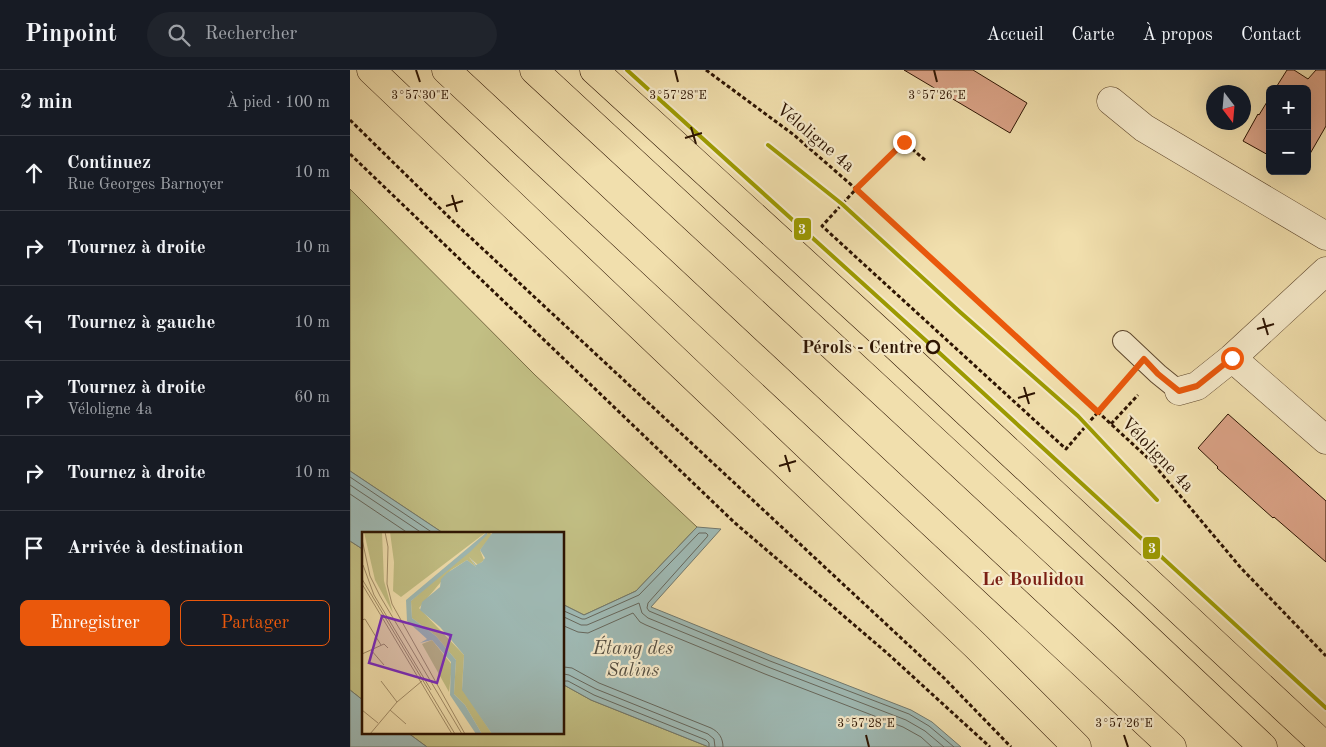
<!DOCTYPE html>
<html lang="fr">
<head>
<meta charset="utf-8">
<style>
	body { margin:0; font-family:"Old Standard TT",serif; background:#20242c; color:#f1f3f6 }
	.controls { position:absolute; right:15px; top:15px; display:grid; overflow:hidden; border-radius:8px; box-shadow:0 5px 20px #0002 }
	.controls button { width:45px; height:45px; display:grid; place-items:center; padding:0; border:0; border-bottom:1px solid #363941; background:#171b24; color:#f1f3f6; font:25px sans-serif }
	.compass { position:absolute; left:856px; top:15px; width:45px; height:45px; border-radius:50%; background:#171b24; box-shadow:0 5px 20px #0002; rotate:164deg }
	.stop { position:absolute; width:15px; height:15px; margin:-11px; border:4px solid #ea580c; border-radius:50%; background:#fff }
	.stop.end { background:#ea580c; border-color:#fff; box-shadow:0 1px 5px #0008 }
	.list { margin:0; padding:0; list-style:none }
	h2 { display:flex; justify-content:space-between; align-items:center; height:65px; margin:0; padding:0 20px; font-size:21px }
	h2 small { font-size:16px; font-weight:400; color:#9ea1a6 }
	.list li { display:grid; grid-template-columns:32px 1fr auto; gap:15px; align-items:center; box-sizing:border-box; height:75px; padding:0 20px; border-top:1px solid #363941 }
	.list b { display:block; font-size:19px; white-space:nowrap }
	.list p { margin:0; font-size:16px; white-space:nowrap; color:#9ea1a6 }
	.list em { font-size:16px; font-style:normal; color:#9ea1a6 }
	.actions { display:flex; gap:10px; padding:15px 20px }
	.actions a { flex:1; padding:11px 0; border:1px solid #ea580c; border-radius:8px; text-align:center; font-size:18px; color:#ea580c }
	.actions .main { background:#ea580c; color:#fff }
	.icon { flex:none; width:28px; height:28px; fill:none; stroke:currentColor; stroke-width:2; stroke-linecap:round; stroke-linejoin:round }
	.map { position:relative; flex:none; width:976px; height:677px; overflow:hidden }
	header { display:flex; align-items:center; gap:30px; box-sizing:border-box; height:70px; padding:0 25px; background:#171b24; border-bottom:1px solid #363941 }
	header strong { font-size:24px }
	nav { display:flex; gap:28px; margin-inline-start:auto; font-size:18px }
	.search { width:350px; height:45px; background:#20242c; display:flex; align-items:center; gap:12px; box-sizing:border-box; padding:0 18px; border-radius:28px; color:#9ea1a6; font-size:19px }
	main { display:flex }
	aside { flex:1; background:#171b24 }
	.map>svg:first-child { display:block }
</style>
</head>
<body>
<header>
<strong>Pinpoint</strong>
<div class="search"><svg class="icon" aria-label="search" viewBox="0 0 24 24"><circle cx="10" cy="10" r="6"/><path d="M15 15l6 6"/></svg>Rechercher</div>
<nav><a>Accueil</a><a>Carte</a><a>À propos</a><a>Contact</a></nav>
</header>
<main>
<aside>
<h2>2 min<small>À pied · 100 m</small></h2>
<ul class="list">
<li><svg class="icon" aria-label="ahead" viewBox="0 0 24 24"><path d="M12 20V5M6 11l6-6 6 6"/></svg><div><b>Continuez</b><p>Rue Georges Barnoyer</p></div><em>10 m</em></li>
<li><svg class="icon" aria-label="right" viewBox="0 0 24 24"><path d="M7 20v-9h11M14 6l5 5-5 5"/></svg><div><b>Tournez à droite</b></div><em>10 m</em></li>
<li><svg class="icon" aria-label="left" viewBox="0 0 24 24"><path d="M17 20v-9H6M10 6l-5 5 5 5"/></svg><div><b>Tournez à gauche</b></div><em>10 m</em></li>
<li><svg class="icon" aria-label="right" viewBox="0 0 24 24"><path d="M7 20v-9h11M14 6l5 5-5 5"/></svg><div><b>Tournez à droite</b><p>Véloligne 4a</p></div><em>60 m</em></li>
<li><svg class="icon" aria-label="right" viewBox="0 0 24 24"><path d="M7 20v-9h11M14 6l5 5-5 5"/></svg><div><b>Tournez à droite</b></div><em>10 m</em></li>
<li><svg class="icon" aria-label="arrive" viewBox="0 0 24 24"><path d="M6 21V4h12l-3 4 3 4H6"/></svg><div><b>Arrivée à destination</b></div></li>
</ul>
<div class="actions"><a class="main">Enregistrer</a><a>Partager</a></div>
</aside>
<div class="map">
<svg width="976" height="677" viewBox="0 0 976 677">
	<rect width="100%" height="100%" fill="#f1dfad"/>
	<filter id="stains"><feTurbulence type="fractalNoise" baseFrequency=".004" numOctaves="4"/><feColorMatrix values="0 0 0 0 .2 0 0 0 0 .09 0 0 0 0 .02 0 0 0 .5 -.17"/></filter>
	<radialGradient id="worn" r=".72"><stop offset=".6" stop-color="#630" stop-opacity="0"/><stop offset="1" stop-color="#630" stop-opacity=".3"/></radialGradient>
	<path fill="#c2bf84" stroke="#786a43" d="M0 119 185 305 347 457 286 521 234 545 214 535V463H93L0 401Z
		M0 471 14 480V631L0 620Z
		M214 615 241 630 359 677H77L58 663H214Z"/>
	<path fill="#9fbab5" stroke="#71786d" d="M0 401 93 463H14V480L0 471Z
		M347 457 371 459 301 537 422 586 561 640 582 652 611 677H359L241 630 214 615V535L234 545 286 521Z
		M0 620 14 631V663H58L77 677H0Z"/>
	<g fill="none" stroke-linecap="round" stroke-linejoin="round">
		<path stroke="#66675c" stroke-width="1" d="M0 407 83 463
			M0 415 72 463
			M0 424 58 463
			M214 541 232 549H235L289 525 349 463H356L358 465 357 467 298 533 297 538 299 541 420 591 559 644 579 656 604 677
			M214 547 231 555H237L289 533 292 543 298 548 418 597 556 650 575 661 594 677
			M214 556 228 562 238 563 283 543 290 552 296 555 415 604 553 657 571 667 582 677
			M214 597 222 598 249 613 361 658C369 662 373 668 373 677
			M214 604 219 605 246 619 358 664 364 669 365 677
			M214 611H218L244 625 356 670 359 673V677"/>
	</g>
	<path fill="#daa286" stroke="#2d1402" d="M554 0H623L677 33 660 63Z
		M937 0H944L958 9 966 0H976V56L957 89V19H925Z
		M920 27V86L893 71 908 44 909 45Z
		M878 344 976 431V492L924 447 923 448 867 398 868 397 848 378Z"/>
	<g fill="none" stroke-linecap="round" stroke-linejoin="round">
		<defs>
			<path id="service" d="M773 271 808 304 829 321"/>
			<path id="minor" d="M761 31 794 58 976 166
				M882 288 976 370
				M829 321 847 316 882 288 976 201"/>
			<path id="primary" d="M21 0 626 576 727 677
				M244 0 538 269 976 677"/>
			<path id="trunk" d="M96 0 822 677
				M184 0 774 546 913 677"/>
		</defs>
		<use href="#service" stroke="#5e472d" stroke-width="22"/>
		<use href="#minor" stroke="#5e472d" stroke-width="29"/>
		<use href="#primary" stroke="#2d1402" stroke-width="29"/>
		<use href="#trunk" stroke="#2d1402" stroke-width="29"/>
		<path stroke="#2d1402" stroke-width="3" stroke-dasharray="4 2.5" stroke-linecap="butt" d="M356 0 444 65 506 119 800 390 891 498 976 586
			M0 50 106 154 594 608 661 677
			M0 84 385 453 537 583 640 677
			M575 90 554 72 506 119 472 156 716 379 773 313
			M761 354 788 325"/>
		<use href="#service" stroke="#f6eaca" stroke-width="20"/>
		<use href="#minor" stroke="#f6eaca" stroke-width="28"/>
		<use href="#primary" stroke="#f1dfad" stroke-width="28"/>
		<use href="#trunk" stroke="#f1dfad" stroke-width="28"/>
		<defs>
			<path id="tram-1" d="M277 0 583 277 976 638
				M418 75 492 134 610 242 728 346 807 430"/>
		</defs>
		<use href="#tram-1" stroke="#f6eaca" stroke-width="8"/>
		<use href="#tram-1" stroke="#9c9a01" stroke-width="4"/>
	</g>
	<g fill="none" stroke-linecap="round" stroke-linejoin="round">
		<path stroke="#ea580c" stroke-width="6" d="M554 72 506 119 748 342 794 289 808 304 829 321 847 316 882 288"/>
	</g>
	<path fill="none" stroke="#2d1402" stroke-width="2" d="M66 0 70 12M325 0 328 12M584 0 587 12M341 57 346 74M335 68 352 63M102 125 107 142M96 136 113 131M913 248 918 265M907 259 924 254M674 317 679 334M668 328 685 323M435 385 440 402M429 396 446 391M516 665 519 677M774 665 778 677"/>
	<circle fill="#f6eaca" stroke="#2d1402" stroke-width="2.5" cx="583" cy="277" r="6"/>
	<g text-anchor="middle" stroke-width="4.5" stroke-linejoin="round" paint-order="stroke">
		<g font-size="18" fill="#2d1402" stroke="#f6eaca">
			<text transform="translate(466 67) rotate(40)" y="6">Véloligne 4a</text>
			<text transform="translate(808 384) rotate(46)" y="6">Véloligne 4a</text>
		</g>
		<g font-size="18" font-weight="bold" fill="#2d1402" stroke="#f6eaca" text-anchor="end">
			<text x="572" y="283">Pérols - Centre</text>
		</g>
		<g font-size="19" font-weight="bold" fill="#7a1f14" stroke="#f6eaca">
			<text x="683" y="515">Le Boulidou</text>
		</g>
		<g font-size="19" font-style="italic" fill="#554e41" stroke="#f6eaca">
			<text x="283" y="584">Étang des<tspan x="283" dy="22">Salins</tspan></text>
		</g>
	</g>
	<g transform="translate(12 462)">
		<rect width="202" height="202" fill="#f1dfad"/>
		<path d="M2 0H20L22 49 31 81 13 48ZM28 0H122L123 1 39 65 31 59 32 30ZM127 0 130 3 118 18 122 28 116 33 107 25 114 35 105 28 89 38 57 76 102 123 100 156 130 202H120L103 173 92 162 94 128 74 104 50 86 49 69ZM70 108 90 133 87 160 60 112Z" fill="#c2bf84"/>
		<path d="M125 0V3L108 20 49 69 50 86 74 104 94 128 92 162 103 173 120 202H114L88 163 89 130 70 108 58 111 65 107 45 89 44 68ZM131 0H202V202H130L100 158 102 123 78 95 58 78 60 70 78 55 79 47 85 41 105 28 114 35 107 24 114 33 120 30 123 26 118 18Z" fill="#9fbab5"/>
		<path fill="none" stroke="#a38e69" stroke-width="1" d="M23 0 26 15 25 52 30 72 103 202M0 7 8 44 18 64 100 202M1 33 12 63 69 158M0 47 93 202M0 52 90 202M0 88 3 87 19 113M9 118 22 133M0 122 22 112 26 116M19 149 35 170M0 178 16 191M28 178 44 192M8 202 35 170 60 149"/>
		<path fill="#7b2cbf" fill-opacity="0.15" stroke="#7b2cbf" stroke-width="2.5" d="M20 84 89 103 75 151 7 131Z"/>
		<rect width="202" height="202" fill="none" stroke="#2d1402" stroke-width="2.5"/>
	</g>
	<g font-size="12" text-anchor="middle" fill="#2d1402" stroke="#f6eaca" stroke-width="4.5" stroke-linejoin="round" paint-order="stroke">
		<text x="70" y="29">3°57'30"E</text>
		<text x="328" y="29">3°57'28"E</text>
		<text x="587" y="29">3°57'26"E</text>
		<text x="516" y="657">3°57'28"E</text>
		<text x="774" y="657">3°57'26"E</text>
	</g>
	<g stroke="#f6eaca" stroke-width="2">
		<rect x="443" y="147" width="19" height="24" rx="5" fill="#9c9a01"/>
		<rect x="792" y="466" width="19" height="24" rx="5" fill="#9c9a01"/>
	</g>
	<g font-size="14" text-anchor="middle" font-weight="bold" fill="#fff">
		<text x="452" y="164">3</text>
		<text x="802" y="483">3</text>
	</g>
	<rect width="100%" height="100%" filter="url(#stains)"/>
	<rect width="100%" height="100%" fill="url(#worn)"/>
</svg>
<div class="controls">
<button>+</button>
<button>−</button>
</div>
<svg class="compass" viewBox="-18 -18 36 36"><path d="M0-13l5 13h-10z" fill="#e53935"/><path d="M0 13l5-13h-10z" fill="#9ea1a6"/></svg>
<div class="stop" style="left:882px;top:288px"></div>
<div class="stop end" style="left:554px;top:72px"></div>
</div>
</main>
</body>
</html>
